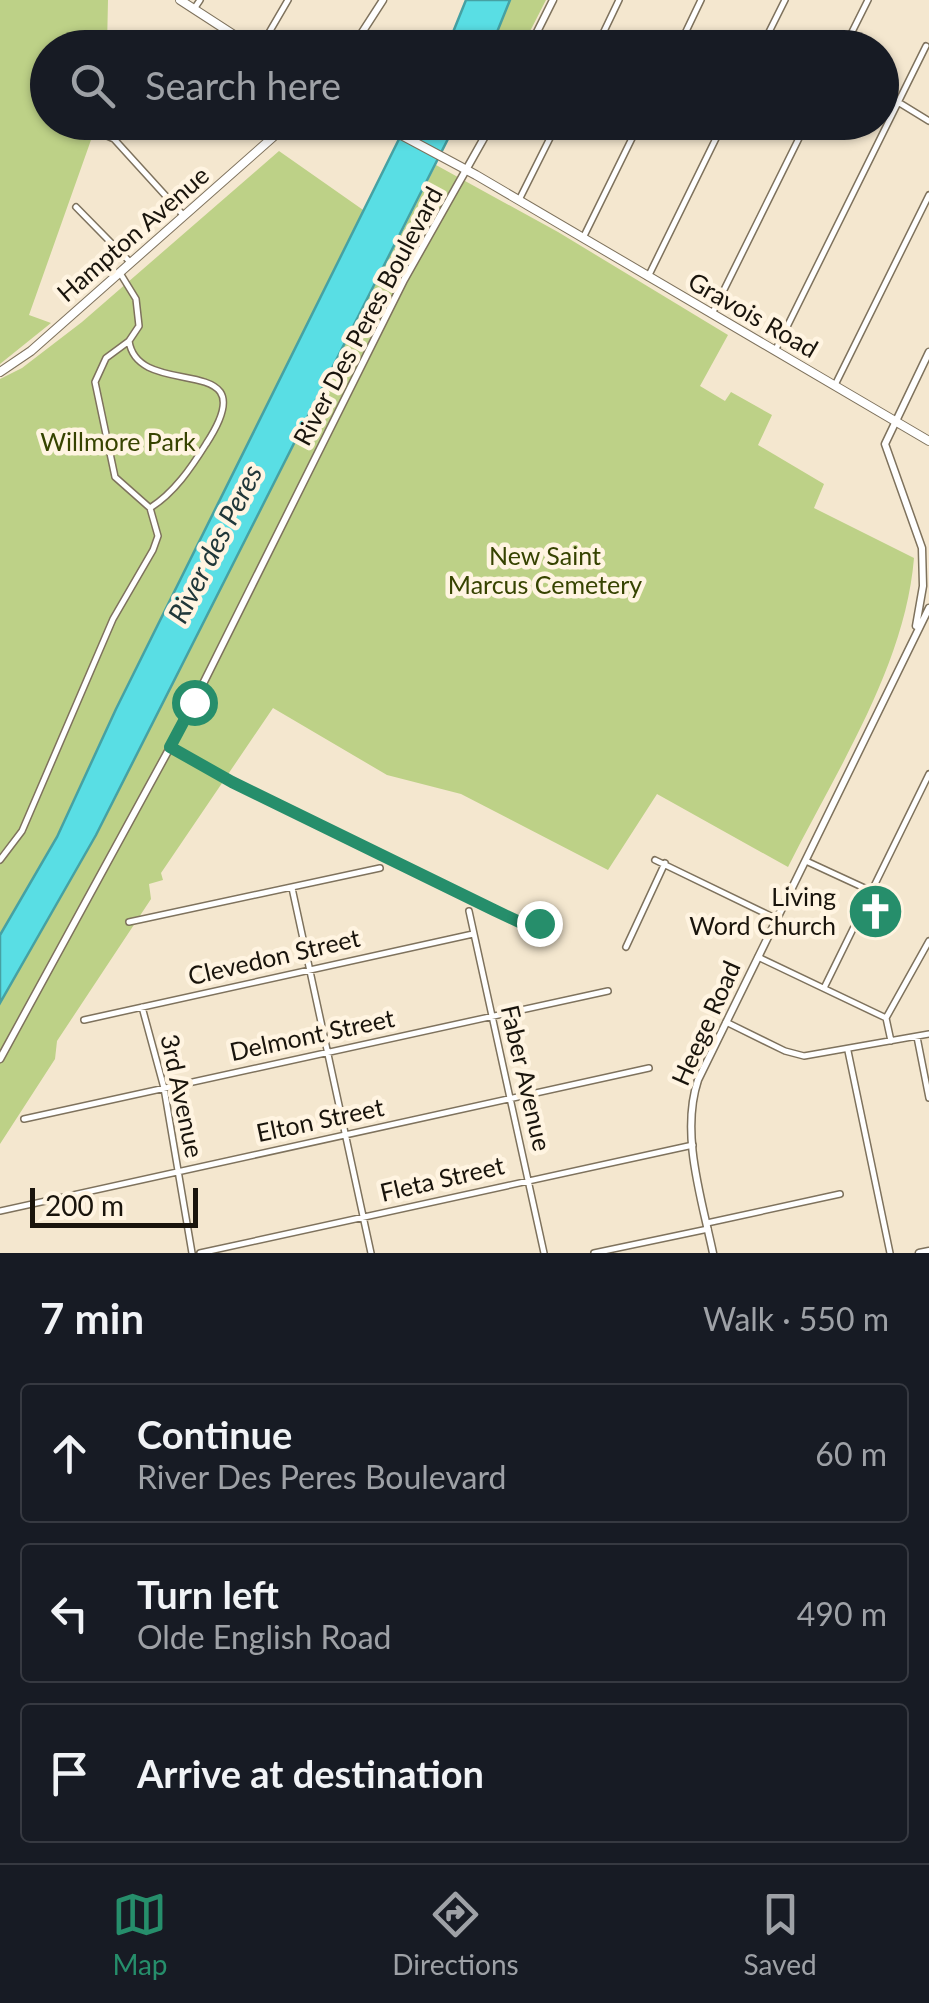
<!DOCTYPE html>
<html lang="en">
<head>
<meta charset="utf-8">
<style>
	body { margin:0; font-family:Lato,sans-serif; background:#20242c; color:#f1f3f6 }
	.scale { position:absolute; left:30px; bottom:25px; width:168px; box-sizing:border-box; padding-left:10px; border:5px solid #19140c; border-top:0; font-size:28px; line-height:35px; white-space:nowrap; color:#19140c; -webkit-text-stroke:8px #fff4e1; paint-order:stroke }
	.stop { position:absolute; width:30px; height:30px; margin:-22px; border:8px solid #268e6b; border-radius:50%; background:#fff }
	.stop.end { background:#268e6b; border-color:#fff; box-shadow:0 2px 10px #0008 }
	.list { margin:0; padding:0; list-style:none }
	h2 { display:flex; justify-content:space-between; align-items:center; height:130px; margin:0; padding:0 40px; font-size:42px }
	h2 small { font-size:32px; font-weight:400; color:#9ea1a6 }
	.list li { display:grid; grid-template-columns:65px 1fr auto; gap:30px; align-items:center; box-sizing:border-box; height:140px; margin:0 20px 20px; padding:0 20px; border:2px solid #363941; border-radius:10px }
	.list b { display:block; font-size:38px; white-space:nowrap }
	.list p { margin:0; font-size:32px; white-space:nowrap; color:#9ea1a6 }
	.list em { font-size:32px; font-style:normal; color:#9ea1a6 }
	.icon { flex:none; width:55px; height:55px; fill:none; stroke:currentColor; stroke-width:2; stroke-linecap:round; stroke-linejoin:round }
	.map { position:relative; flex:none; width:929px; height:1253px; overflow:hidden }
	.search { position:absolute; background:#171b24; box-shadow:0 2px 8px #0004; left:30px; right:30px; top:30px; height:110px; display:flex; align-items:center; gap:25px; box-sizing:border-box; padding:0 35px; border-radius:55px; color:#9ea1a6; font-size:38px }
	.sheet { height:610px; background:#171b24 }
	nav { display:flex; justify-content:space-around; align-items:center; box-sizing:border-box; height:140px; border-top:2px solid #363941; background:#171b24; font-size:28px; color:#9ea1a6 }
	nav a { display:grid; justify-items:center; gap:5px }
	nav .on { color:#268e6b }
	.map>svg:first-child { display:block }
</style>
</head>
<body>
<div class="map">
<svg width="929" height="1253" viewBox="0 0 929 1253">
	<rect width="100%" height="100%" fill="#f4e7cf"/>
	<path fill="#bdd187" d="M0 0H108L107 47 48 48V122L97 123 29 315 51 323 0 364Z
		M510 0H546L522 47 491 48Z
		M279 151 366 212 116 709 57 837 0 935V379L22 368 82 322Z
		M436 165 558 232 728 335 700 386 725 401 731 392 772 415 758 445 824 484 814 508 914 558C905 667 836 771 788 867L657 794 608 870 461 794 387 775 273 708 161 873 163 880 149 884 151 899 57 1041 55 1059 0 1144V1003L96 835Z"/>
	<path fill="#59dee4" stroke="#46a1a3" stroke-width="2.5" d="M466 0H510L491 47H447Z
		M407 123H456L96 835 0 1003V935L57 837 116 709Z"/>
	<g fill="none" stroke-linecap="round" stroke-linejoin="round">
		<defs>
			<path id="minor" d="M194 9 200 0
				M260 48 288 0
				M596 48 619 0
				M678 48 701 0
				M761 48 785 0
				M844 48 868 0
				M898 102 929 121
				M105 135 114 139 184 216
				M519 200 558 122
				M76 207 130 262
				M583 238 640 122
				M120 273 136 299 139 326 129 341 106 358 95 382 115 477 150 508
				M648 277 724 122
				M713 312 807 122
				M775 351 926 46
				M835 385 929 195
				M170 747 232 783 527 925 537 922 541 932 531 936 527 925
				M0 860 22 831 113 619 153 550 158 536 150 508C174 493 191 468 206 444 270 347 138 403 129 341
				M655 860 777 919
				M806 861 871 891
				M292 888 371 1253
				M469 911 544 1253
				M129 922 380 868
				M626 947 665 863
				M758 957 886 1018
				M824 988 929 774
				M142 1007 164 1088 192 1253
				M84 1020 473 934
				M726 1022 785 1051 804 1056 929 1034
				M917 1037 929 1098
				M891 1041 886 1018 929 941
				M848 1051 890 1253
				M24 1119 608 991
				M0 1211 649 1068
				M707 1223 840 1194
				M200 1253 693 1145
				M594 1253 708 1229"/>
			<path id="tertiary" d="M916 626 923 586 922 548 885 444 929 352
				M713 1253C702 1200 680 1134 698 1080L929 608
				M919 1253 929 1251"/>
			<path id="secondary" d="M352 48 383 0
				M529 48 553 0
				M0 1059 185 720 404 280 493 122"/>
			<path id="primary" d="M180 0 254 48
				M377 122 476 175 929 441
				M0 372 31 351 290 122"/>
		</defs>
		<use href="#minor" stroke="#7e725d" stroke-width="8"/>
		<use href="#tertiary" stroke="#7e725d" stroke-width="9"/>
		<use href="#secondary" stroke="#7e725d" stroke-width="9"/>
		<use href="#primary" stroke="#7e725d" stroke-width="10"/>
		<use href="#minor" stroke="#fff" stroke-width="5"/>
		<use href="#tertiary" stroke="#fff" stroke-width="6"/>
		<use href="#secondary" stroke="#fff" stroke-width="6"/>
		<use href="#primary" stroke="#fff" stroke-width="8"/>
	</g>
	<g fill="none" stroke-linecap="round" stroke-linejoin="round">
		<path stroke="#268e6b" stroke-width="12" d="M194 702 170 747 232 782 494 910 528 926 539 923"/>
	</g>
	<defs>
		<symbol id="church-disc" viewBox="-11 -11 22 22"><circle r="9.5" fill="#268e6b" stroke="#fff4e1"/><path d="M-1.2-6h2.4v3.5h3.3v2.4h-3.3V6h-2.4V-.1h-3.3v-2.4h3.3Z" fill="#fff"/></symbol>
	</defs>
	<g fill-rule="evenodd">
		<use href="#church-disc" x="844" y="880" width="63" height="63"/>
	</g>
	<g text-anchor="middle" stroke-width="9" stroke-linejoin="round" paint-order="stroke">
		<g font-size="25" fill="#19140c" stroke="#fff4e1">
			<text transform="translate(133 234) rotate(-41)" y="9">Hampton Avenue</text>
			<text transform="translate(753 315) rotate(30)" y="9">Gravois Road</text>
			<text transform="translate(368 316) rotate(-62)" y="9">River Des Peres Boulevard</text>
			<text transform="translate(274 957) rotate(-13)" y="9">Clevedon Street</text>
			<text transform="translate(706 1023) rotate(-66)" y="9">Heege Road</text>
			<text transform="translate(312 1035) rotate(-12)" y="9">Delmont Street</text>
			<text transform="translate(526 1078) rotate(77)" y="9">Faber Avenue</text>
			<text transform="translate(182 1096) rotate(78)" y="9">3rd Avenue</text>
			<text transform="translate(320 1120) rotate(-12)" y="9">Elton Street</text>
			<text transform="translate(442 1179) rotate(-13)" y="9">Fleta Street</text>
		</g>
		<g font-size="25" fill="#364300" stroke="#fff4e1">
			<text x="118" y="451">Willmore Park</text>
			<text x="545" y="565">New Saint<tspan x="545" dy="29">Marcus Cemetery</tspan></text>
		</g>
		<g font-size="25" fill="#19140c" stroke="#fff4e1" text-anchor="end">
			<text x="836" y="906">Living<tspan x="836" dy="29">Word Church</tspan></text>
		</g>
		<g font-size="28" font-style="italic" fill="#203739" stroke="#fff4e1">
			<text transform="translate(215 544) rotate(-63)" y="10">River des Peres</text>
		</g>
	</g>
</svg>
<div class="scale">200 m</div>
<div class="stop" style="left:194px;top:702px"></div>
<div class="stop end" style="left:539px;top:923px"></div>
<div class="search"><svg class="icon" aria-label="search" viewBox="0 0 24 24"><circle cx="10" cy="10" r="6"/><path d="M15 15l6 6"/></svg>Search here</div>
</div>
<section class="sheet">
<h2>7 min<small>Walk · 550 m</small></h2>
<ul class="list">
<li><svg class="icon" aria-label="ahead" viewBox="0 0 24 24"><path d="M12 20V5M6 11l6-6 6 6"/></svg><div><b>Continue</b><p>River Des Peres Boulevard</p></div><em>60 m</em></li>
<li><svg class="icon" aria-label="left" viewBox="0 0 24 24"><path d="M17 20v-9H6M10 6l-5 5 5 5"/></svg><div><b>Turn left</b><p>Olde English Road</p></div><em>490 m</em></li>
<li><svg class="icon" aria-label="arrive" viewBox="0 0 24 24"><path d="M6 21V4h12l-3 4 3 4H6"/></svg><div><b>Arrive at destination</b></div></li>
</ul>
</section>
<nav>
<a class="on"><svg class="icon" aria-label="map" viewBox="0 0 24 24"><path d="M3 6l6-2 6 2 6-2v14l-6 2-6-2-6 2zM9 4v14M15 6v14"/></svg>Map</a>
<a><svg class="icon" aria-label="directions" viewBox="0 0 24 24"><path d="M12 3l9 9-9 9-9-9zM9 14v-3h6M13 9l2 2-2 2"/></svg>Directions</a>
<a><svg class="icon" aria-label="saved" viewBox="0 0 24 24"><path d="M7 4h10v16l-5-4-5 4z"/></svg>Saved</a>
</nav>
</body>
</html>
